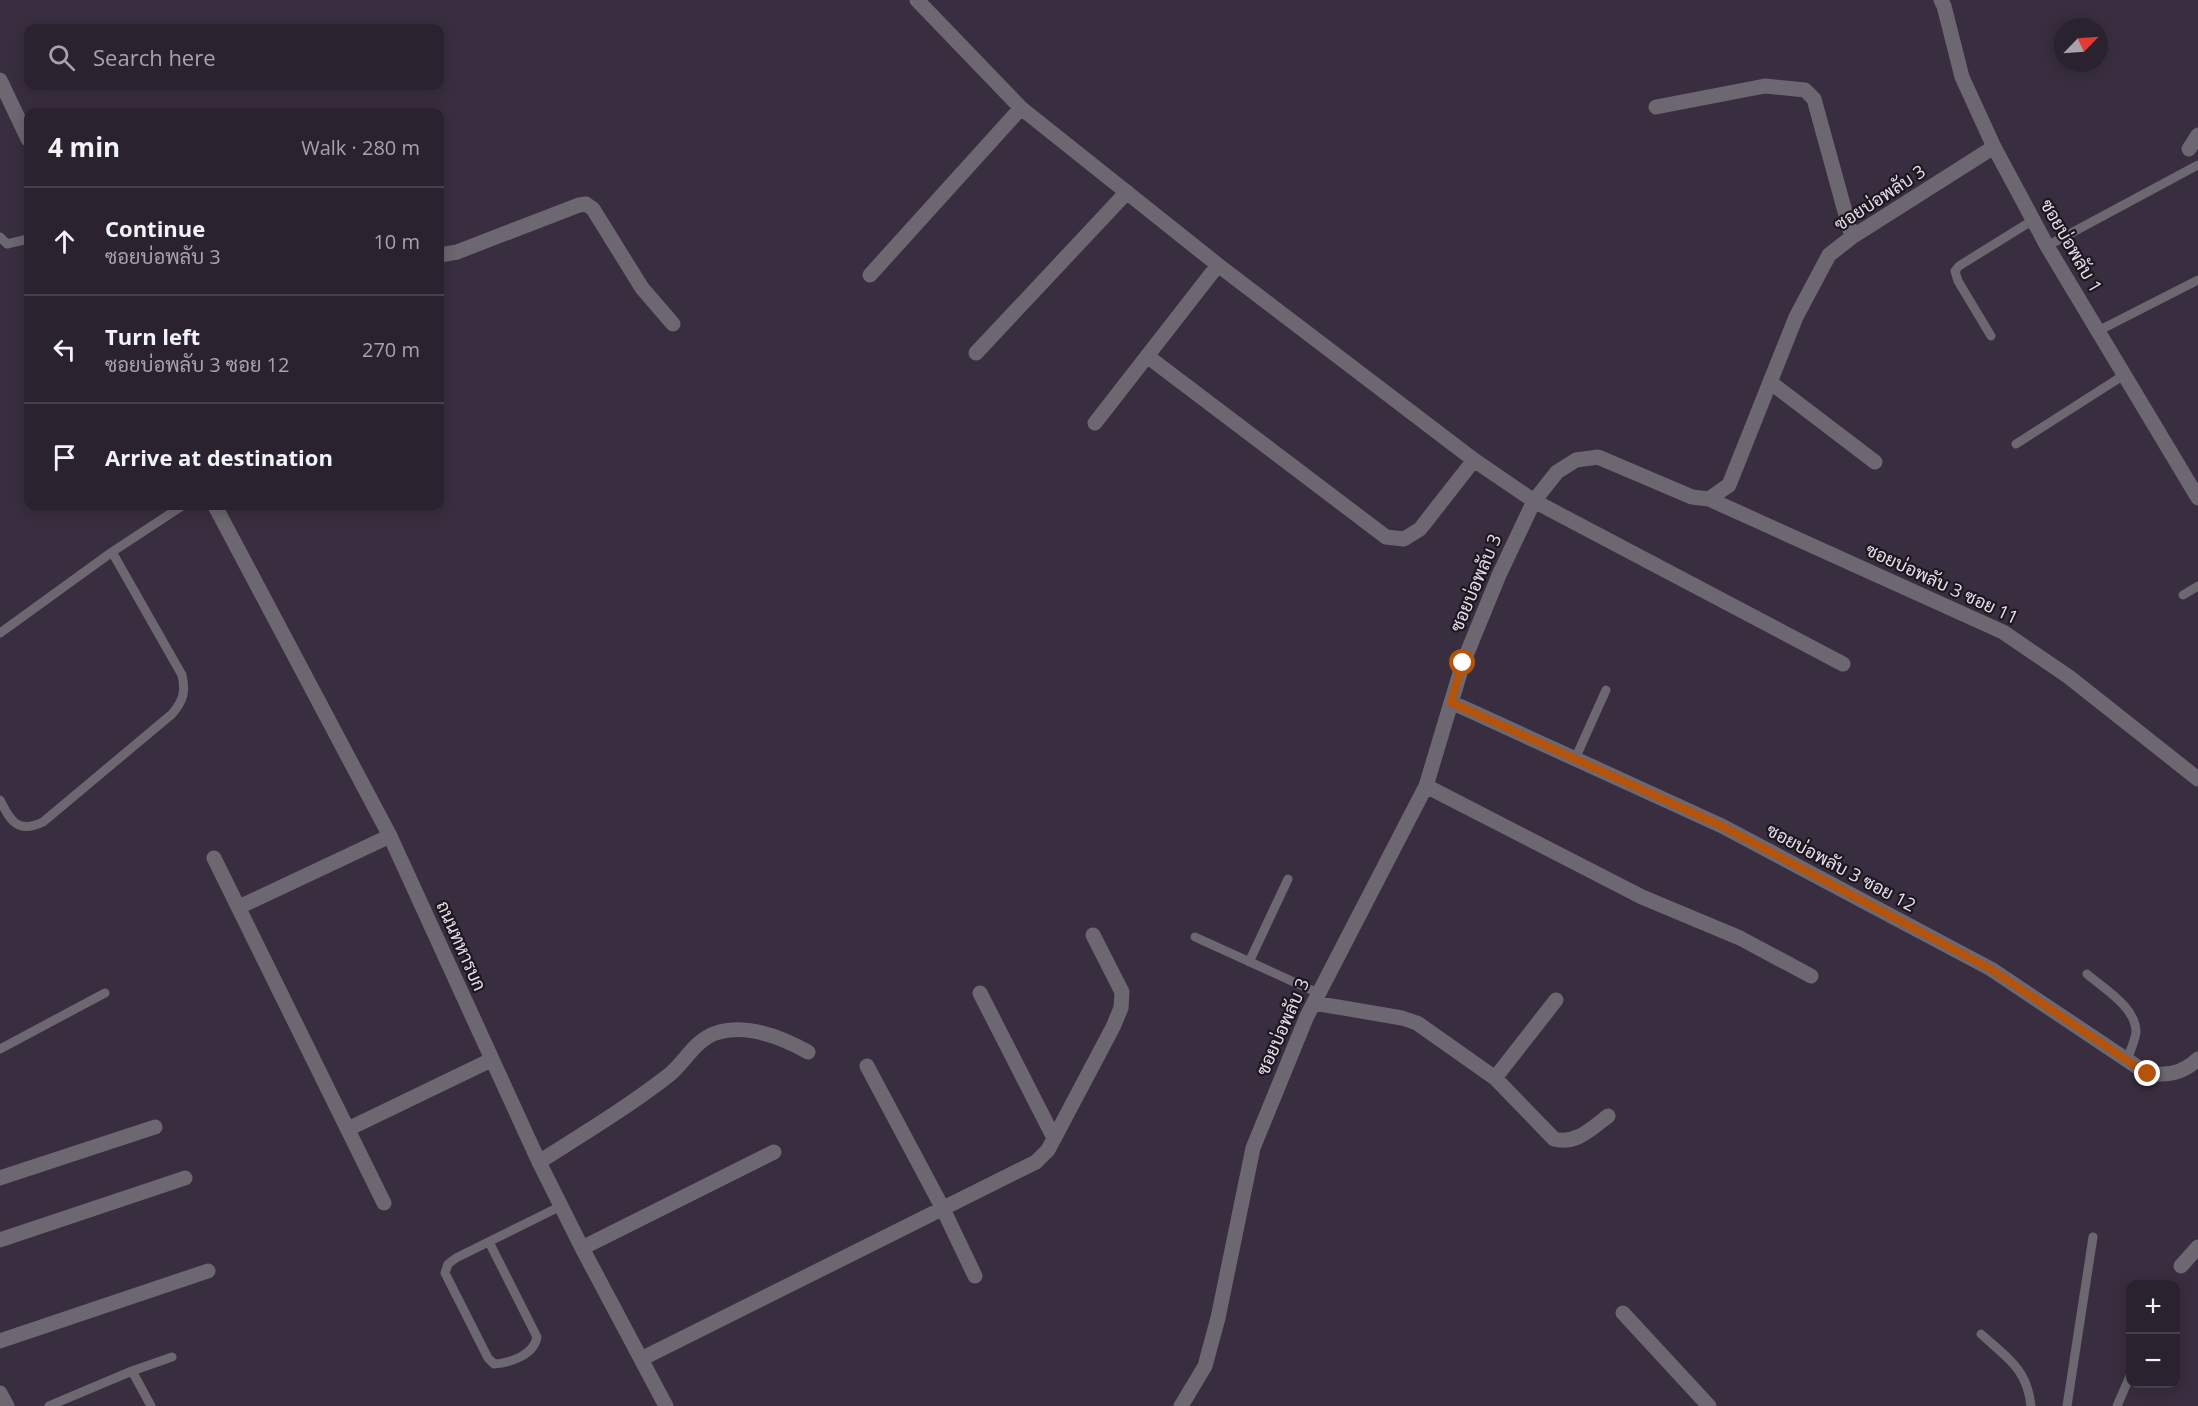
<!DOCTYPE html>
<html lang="en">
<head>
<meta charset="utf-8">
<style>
	body { margin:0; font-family:"Open Sans",Sarabun,sans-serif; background:#372f3b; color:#f1f3f6 }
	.controls { position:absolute; right:18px; bottom:18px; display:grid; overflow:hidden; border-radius:12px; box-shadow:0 3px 15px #0003 }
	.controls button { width:54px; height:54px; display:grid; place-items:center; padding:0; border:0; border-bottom:2px solid #473f4b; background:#2b222f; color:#f1f3f6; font:30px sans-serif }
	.compass { position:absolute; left:2054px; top:18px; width:54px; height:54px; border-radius:50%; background:#2b222f; box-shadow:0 3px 15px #0003; rotate:65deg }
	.stop { position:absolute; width:18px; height:18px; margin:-14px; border:4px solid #b45309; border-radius:50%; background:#fff }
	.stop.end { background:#b45309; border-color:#fff; box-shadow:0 2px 6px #0008 }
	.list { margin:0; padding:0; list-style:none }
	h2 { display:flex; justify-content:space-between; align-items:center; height:78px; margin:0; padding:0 24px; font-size:26px }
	h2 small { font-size:20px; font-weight:400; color:#a6a4aa }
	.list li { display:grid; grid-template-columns:39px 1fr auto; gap:18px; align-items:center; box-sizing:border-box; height:108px; padding:0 24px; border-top:2px solid #473f4b }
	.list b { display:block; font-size:22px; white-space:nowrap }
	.list p { margin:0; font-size:20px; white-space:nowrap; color:#a6a4aa }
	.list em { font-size:20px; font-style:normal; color:#a6a4aa }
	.icon { flex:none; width:33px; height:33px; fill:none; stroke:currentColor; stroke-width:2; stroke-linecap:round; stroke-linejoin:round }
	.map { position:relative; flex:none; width:2198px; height:1406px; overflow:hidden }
	.search { position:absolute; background:#2b222f; box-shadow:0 3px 15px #0003; left:24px; top:24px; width:420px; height:66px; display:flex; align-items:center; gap:15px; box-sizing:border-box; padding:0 21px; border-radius:12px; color:#a6a4aa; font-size:22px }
	.panel { position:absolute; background:#2b222f; box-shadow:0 3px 15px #0003; left:24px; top:108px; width:420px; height:402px; border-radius:12px }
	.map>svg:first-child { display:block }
</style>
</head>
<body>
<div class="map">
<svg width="2198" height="1406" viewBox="0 0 2198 1406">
	<rect width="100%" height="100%" fill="#392e3f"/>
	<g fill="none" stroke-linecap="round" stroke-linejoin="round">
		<path stroke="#6c6770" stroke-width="9" d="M0 237 7 244 28 239
			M2047 246 2198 165
			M2098 331 2198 280
			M1991 336 1958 281 1955 271 1959 266 2033 220
			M2016 444 2124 375
			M2183 595 2198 586
			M0 633 112 552 182 506
			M1575 759 1606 690
			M0 800C10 821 18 834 43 822L172 714C183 701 186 692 182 675L112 552
			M1195 937 1318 993
			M1249 962 1288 879
			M2087 974C2104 989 2136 1007 2136 1032 2135 1041 2130 1051 2127 1060
			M0 1049 105 993
			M489 1242 537 1337C534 1355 510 1363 494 1364L488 1358 445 1273 448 1264 456 1258 561 1206
			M1981 1334C2007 1358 2027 1368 2031 1406
			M132 1371 172 1357
			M49 1406 132 1371 151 1406
			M2067 1406 2093 1237
			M2117 1406 2130 1376"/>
		<path stroke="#6c6770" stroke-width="15" d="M917 0 1021 108 1218 265 1474 460 1534 501 1843 664
			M1941 0 1944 6 1962 77 1994 147 2047 246 2198 498
			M0 80 28 139
			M1656 107 1765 86 1805 90 1814 99 1852 237
			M2189 149 2198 135
			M440 255 457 252 579 205 586 204 593 209 642 288 673 324
			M870 275 1021 108
			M976 353 1127 192
			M1147 356 1386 537 1404 539 1420 529 1474 460
			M1770 382 1875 462
			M1095 423 1218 265
			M1709 499 2003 632 2069 677 2198 779
			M215 506 390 836 539 1162 582 1248 666 1406
			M1451 702 1722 826 1991 969 2148 1074C2169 1075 2181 1074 2198 1059
			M1426 786 1642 897 1740 938 1811 976
			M214 858 384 1203
			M239 907 390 836
			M980 993 1054 1138
			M1314 1003 1402 1018 1417 1023 1495 1078 1554 1139C1576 1145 1592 1128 1608 1116
			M867 1066 942 1207 975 1276
			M1495 1078 1556 1000
			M348 1129 491 1060
			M539 1162C583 1134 628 1107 669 1075 685 1062 695 1040 716 1033 746 1023 781 1037 808 1052
			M0 1178 155 1127
			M0 1240 185 1178
			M582 1248 774 1152
			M2181 1266 2198 1247
			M1623 1313 1709 1406
			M0 1341 208 1271
			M641 1359 1036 1162 1048 1150 1113 1027 1121 1008 1122 992 1093 935
			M0 1393 7 1406
			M1181 1406 1205 1366 1218 1318 1253 1148 1307 1016 1426 786 1463 663 1499 575 1534 501 1557 472 1576 460 1598 457 1692 497 1709 499 1729 485 1796 317 1829 255 1852 237 1994 147"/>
	</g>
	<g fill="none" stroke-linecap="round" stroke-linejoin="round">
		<path stroke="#b45309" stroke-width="8" d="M1463 663 1451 702 1722 826 1991 969 2148 1074"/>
	</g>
	<g text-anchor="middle" stroke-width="4.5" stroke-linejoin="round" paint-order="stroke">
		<g font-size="18" fill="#e6dfea" stroke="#1d1820">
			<text transform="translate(1880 198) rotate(-33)" y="6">ซอยบ่อพลับ 3</text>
			<text transform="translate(2071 246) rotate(60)" y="6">ซอยบ่อพลับ 1</text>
			<text transform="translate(1476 583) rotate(-67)" y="6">ซอยบ่อพลับ 3</text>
			<text transform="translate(1942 584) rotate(25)" y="6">ซอยบ่อพลับ 3 ซอย 11</text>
			<text transform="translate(1841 868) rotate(28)" y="6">ซอยบ่อพลับ 3 ซอย 12</text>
			<text transform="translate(461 946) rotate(66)" y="6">ถนนทหารบก</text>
			<text transform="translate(1283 1027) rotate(-66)" y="6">ซอยบ่อพลับ 3</text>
		</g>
	</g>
</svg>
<div class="controls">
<button>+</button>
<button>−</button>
</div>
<svg class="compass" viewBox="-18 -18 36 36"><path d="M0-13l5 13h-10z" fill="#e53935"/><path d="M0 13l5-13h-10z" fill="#a6a4aa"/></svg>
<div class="stop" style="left:1463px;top:663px"></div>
<div class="stop end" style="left:2148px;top:1074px"></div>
<div class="search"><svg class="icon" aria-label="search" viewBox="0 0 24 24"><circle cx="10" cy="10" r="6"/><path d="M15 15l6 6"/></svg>Search here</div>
<section class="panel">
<h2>4 min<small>Walk · 280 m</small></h2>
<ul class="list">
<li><svg class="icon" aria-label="ahead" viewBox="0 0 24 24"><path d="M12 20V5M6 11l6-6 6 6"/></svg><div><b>Continue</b><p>ซอยบ่อพลับ 3</p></div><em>10 m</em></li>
<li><svg class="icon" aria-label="left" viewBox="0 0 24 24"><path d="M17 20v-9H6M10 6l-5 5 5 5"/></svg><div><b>Turn left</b><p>ซอยบ่อพลับ 3 ซอย 12</p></div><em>270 m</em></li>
<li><svg class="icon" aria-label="arrive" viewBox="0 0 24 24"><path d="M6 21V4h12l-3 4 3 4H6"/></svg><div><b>Arrive at destination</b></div></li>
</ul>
</section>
</div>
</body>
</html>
